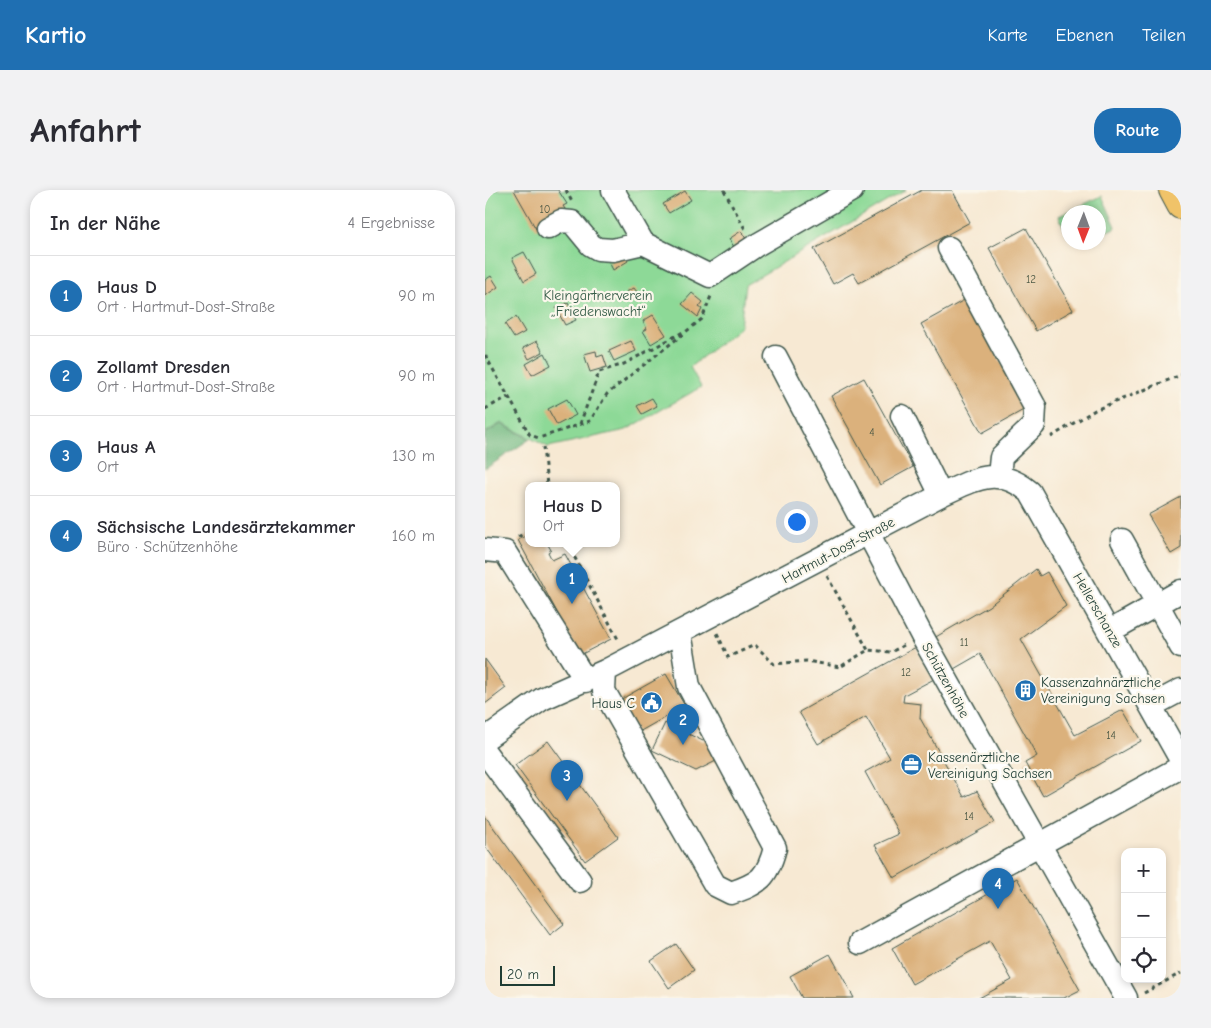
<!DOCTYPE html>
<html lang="de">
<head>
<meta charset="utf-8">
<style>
	body { margin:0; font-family:"Comic Neue",sans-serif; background:#f2f2f3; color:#2b2b33 }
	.controls { position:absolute; right:15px; bottom:15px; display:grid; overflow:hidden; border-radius:10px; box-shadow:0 2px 8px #0003 }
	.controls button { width:45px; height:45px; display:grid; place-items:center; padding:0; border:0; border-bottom:1px solid #e1e1e2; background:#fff; color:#2b2b33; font:25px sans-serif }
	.compass { position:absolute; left:576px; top:15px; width:45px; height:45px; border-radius:50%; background:#fff; box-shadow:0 2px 8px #0003; rotate:181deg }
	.scale { position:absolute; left:15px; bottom:12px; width:55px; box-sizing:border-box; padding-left:5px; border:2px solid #1f3d34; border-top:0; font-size:14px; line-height:18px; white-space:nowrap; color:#1f3d34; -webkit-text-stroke:4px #fbf7ec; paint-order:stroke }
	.you { position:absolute; left:311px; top:331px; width:18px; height:18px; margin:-12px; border:4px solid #fff; border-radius:50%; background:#1a73e8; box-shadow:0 0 0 8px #1a73e833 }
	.badge { display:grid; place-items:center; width:32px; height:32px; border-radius:50%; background:#1f6fb2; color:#fff; font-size:16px; font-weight:700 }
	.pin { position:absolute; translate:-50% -41px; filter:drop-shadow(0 1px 2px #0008) }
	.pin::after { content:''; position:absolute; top:26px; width:18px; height:15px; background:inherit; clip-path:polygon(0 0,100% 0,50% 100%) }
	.popup { position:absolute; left:40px; top:292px; width:95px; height:65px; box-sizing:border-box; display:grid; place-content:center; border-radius:10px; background:#fff; filter:drop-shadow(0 1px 4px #0005); font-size:16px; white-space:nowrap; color:#7c7c81 }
	.popup b { font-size:19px; color:#2b2b33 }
	.popup::after { content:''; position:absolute; left:50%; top:100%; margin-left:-10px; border:10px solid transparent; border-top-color:#fff }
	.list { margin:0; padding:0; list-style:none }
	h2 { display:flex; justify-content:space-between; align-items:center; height:65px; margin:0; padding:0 20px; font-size:21px }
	h2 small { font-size:16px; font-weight:400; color:#7c7c81 }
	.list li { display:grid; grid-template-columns:32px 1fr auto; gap:15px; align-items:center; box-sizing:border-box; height:80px; padding:0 20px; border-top:1px solid #e1e1e2 }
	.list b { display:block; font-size:19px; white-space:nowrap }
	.list p { margin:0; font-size:16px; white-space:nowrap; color:#7c7c81 }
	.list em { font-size:16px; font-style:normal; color:#7c7c81 }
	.icon { flex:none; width:28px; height:28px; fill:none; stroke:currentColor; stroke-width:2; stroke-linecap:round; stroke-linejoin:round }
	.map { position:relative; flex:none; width:696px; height:808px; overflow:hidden; border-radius:20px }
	header { display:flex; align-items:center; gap:30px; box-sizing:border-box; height:70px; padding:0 25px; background:#1f6fb2; color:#fff }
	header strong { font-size:24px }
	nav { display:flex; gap:28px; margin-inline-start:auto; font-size:18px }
	.intro { display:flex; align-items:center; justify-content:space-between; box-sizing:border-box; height:120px; padding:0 30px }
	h1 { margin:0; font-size:35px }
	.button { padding:12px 22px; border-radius:20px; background:#1f6fb2; color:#fff; font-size:18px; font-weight:700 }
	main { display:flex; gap:30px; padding:0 30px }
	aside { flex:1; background:#fff; border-radius:20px; box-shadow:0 2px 8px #0003 }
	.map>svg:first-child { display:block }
</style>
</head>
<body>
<header>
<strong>Kartio</strong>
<nav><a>Karte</a><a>Ebenen</a><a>Teilen</a></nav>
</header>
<div class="intro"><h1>Anfahrt</h1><a class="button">Route</a></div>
<main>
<aside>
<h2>In der Nähe<small>4 Ergebnisse</small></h2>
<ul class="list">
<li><span class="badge">1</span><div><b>Haus D</b><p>Ort · Hartmut-Dost-Straße</p></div><em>90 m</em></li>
<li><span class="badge">2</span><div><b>Zollamt Dresden</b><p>Ort · Hartmut-Dost-Straße</p></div><em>90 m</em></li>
<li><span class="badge">3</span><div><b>Haus A</b><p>Ort</p></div><em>130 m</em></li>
<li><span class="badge">4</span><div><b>Sächsische Landesärztekammer</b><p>Büro · Schützenhöhe</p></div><em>160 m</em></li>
</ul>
</aside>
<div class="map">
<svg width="696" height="808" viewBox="0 0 696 808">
	<rect width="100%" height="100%" fill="#fbf7ec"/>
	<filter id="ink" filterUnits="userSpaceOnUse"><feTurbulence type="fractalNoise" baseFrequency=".02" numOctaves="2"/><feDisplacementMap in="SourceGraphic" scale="10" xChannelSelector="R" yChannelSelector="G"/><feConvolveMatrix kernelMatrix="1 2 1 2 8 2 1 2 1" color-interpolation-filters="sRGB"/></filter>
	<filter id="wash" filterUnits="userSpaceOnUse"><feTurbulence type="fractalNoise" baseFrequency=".0096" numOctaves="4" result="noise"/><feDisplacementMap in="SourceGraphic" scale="20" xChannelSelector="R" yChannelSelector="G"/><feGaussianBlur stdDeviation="1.12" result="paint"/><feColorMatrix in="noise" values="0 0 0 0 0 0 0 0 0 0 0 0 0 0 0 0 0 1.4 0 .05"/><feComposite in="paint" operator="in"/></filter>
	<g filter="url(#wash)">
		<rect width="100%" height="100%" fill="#f7e9d3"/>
		<path fill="#8dd997" stroke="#568b66" d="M0 0H421L260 95 255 137 205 177 216 197 141 240 63 257 16 233 0 243Z
			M617 6 631 37 614 45V22H584L583 47 574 26Z"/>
		<path fill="#72b980" stroke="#487b5a" d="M16 234 45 249 0 279V244Z"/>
		<g id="blocks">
			<path fill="#dbb17c" d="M29 0H73L82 14 78 16 82 22 51 39Z
				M437 0H467L485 32 374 93 368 83 348 94 329 59Z
				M200 1 206 10 184 23 178 14Z
				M541 38 588 120 551 141 504 58Z
				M256 41 265 55 253 63 244 49Z
				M39 62 51 84 39 91 27 68Z
				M139 63 143 71 128 80 124 72Z
				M6 86 13 97 0 106V90Z
				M149 98 152 102 144 107 141 102Z
				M207 103 218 112 214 117 217 119 213 127 197 114Z
				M481 109 542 218 497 243 436 134Z
				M83 113 91 130 80 135 71 118Z
				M168 125 181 145 166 154 158 141 162 139 158 131Z
				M31 127 40 142 29 148 20 134Z
				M52 151 58 162 44 169 38 158Z
				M146 151 151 161 129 171 124 161Z
				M111 161 112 167 118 165 122 177 105 182 99 164Z
				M60 163 66 175 47 185 41 174Z
				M379 188 428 277 395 295 346 206Z
				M167 208 172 216 157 224 152 216Z
				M82 209 91 225 72 235 63 219Z
				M696 307V358L686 364 663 325Z
				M43 345V353H62L66 360 63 362 67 370 80 364 126 449 95 465 33 350Z
				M551 379 555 386 562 382 581 416 536 449 590 545 638 520 656 551 558 606 540 573 552 566 495 464 467 480 449 448 504 416Z
				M431 457 449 489 419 505 418 512 436 514 435 528 479 607 492 601 510 632 409 688 390 655 414 644 380 582 405 568 381 527 333 554 314 522Z
				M0 469 21 498 0 514Z
				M181 484 200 516 152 543 133 511Z
				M180 533 218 551 224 548 235 569 211 581 167 560Z
				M63 551 133 647 100 671 30 575Z
				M0 626 79 734 65 745 0 656Z
				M532 688 595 800 579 808H494L527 790 505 751 427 794 407 758Z
				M191 754 209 780 184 798 166 771Z
				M345 764 369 808H317L305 786Z"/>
		</g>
	</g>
	<g filter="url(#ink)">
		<use href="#blocks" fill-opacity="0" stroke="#3f574c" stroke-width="1"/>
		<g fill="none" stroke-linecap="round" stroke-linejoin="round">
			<defs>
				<path id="minor" d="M128 0 158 53
					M63 38 76 31 87 32 106 55 113 59 128 60 158 53 225 86 270 56 367 0
					M464 58 550 217 549 235 516 267 514 286
					M291 167 437 446 641 808
					M417 226 456 305
					M637 350 696 457
					M0 360 20 362 101 491
					M625 441 696 401
					M120 481 119 501 230 695 246 703C275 693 282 688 290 658L204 497 195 442
					M666 516 696 500
					M0 549 57 509 120 481 456 305C491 289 512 275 545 302L696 570
					M0 562 95 691
					M375 753 696 577"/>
				<path id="major" d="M688 0 696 15"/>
			</defs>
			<use href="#minor" stroke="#3f574c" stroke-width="25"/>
			<use href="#major" stroke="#3f574c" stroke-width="30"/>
			<path stroke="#3f574c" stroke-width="3" stroke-dasharray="4 4" stroke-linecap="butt" d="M81 0 87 12
				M239 0 260 39
				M0 165 45 245 54 248 105 231 122 204 217 129 226 106
				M0 219 23 207
				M95 234 114 182 139 174 198 142
				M566 247 610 220 696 185
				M58 257 62 295
				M33 347 43 341
				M82 353 134 451
				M342 386 383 460
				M232 443 243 467 270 455 289 474 322 471 355 477 383 460 406 462 421 454
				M659 803 696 783"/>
			<use href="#minor" stroke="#fff" stroke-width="22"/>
			<use href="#major" stroke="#f0c369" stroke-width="28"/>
		</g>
	</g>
	<defs>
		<symbol id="building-disc" viewBox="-11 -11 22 22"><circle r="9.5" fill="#1f6fb2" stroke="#fbf7ec"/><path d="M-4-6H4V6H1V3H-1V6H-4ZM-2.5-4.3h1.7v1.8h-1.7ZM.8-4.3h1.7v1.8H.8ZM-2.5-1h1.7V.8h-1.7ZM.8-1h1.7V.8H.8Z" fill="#fff"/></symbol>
		<symbol id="civic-disc" viewBox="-11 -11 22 22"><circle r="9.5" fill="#1f6fb2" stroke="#fbf7ec"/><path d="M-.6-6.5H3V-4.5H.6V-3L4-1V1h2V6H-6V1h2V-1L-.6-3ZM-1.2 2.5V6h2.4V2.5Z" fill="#fff"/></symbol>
		<symbol id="office-disc" viewBox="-11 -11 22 22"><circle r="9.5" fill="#1f6fb2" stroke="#fbf7ec"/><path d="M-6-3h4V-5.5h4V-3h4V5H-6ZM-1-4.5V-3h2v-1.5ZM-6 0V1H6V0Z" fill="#fff"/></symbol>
	</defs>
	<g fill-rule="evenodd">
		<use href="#building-disc" x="528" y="488" width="25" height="25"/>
		<use href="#civic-disc" x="154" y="500" width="25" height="25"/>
		<use href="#office-disc" x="414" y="562" width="25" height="25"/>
	</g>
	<g text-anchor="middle" stroke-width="4.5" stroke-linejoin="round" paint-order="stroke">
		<g font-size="11" fill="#4e5a46">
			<text x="60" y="23">10</text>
			<text x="546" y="93">12</text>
			<text x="387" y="246">4</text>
			<text x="479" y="456">11</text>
			<text x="421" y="486">12</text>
			<text x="626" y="549">14</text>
			<text x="484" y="630">14</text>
		</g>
		<g font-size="14" fill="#355c48" stroke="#fbf7ec">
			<text x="113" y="110">Kleingärtnerverein<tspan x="113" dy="16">„Friedenswacht“</tspan></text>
		</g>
		<g font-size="14" fill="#1f3d34" stroke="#fbf7ec">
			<text transform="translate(353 360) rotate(-28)" y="5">Hartmut-Dost-Straße</text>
			<text transform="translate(613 420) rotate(60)" y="5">Hellerschanze</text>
			<text transform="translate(461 490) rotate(61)" y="5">Schützenhöhe</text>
		</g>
		<g font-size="14" fill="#1f3d34" stroke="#fbf7ec" text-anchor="start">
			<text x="556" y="497">Kassenzahnärztliche<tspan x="556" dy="16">Vereinigung Sachsen</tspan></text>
			<text x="150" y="518" text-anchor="end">Haus C</text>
			<text x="443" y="572">Kassenärztliche<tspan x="443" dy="16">Vereinigung Sachsen</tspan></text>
		</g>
	</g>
</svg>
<div class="controls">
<button>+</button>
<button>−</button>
<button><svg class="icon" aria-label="locate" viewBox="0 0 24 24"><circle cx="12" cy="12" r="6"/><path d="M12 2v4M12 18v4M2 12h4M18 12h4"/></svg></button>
</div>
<svg class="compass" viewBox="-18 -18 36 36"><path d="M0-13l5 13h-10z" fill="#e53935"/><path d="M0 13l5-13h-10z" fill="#7c7c81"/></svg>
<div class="scale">20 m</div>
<div class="you"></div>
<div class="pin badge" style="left:87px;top:414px">1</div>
<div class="popup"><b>Haus D</b>Ort</div>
<div class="pin badge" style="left:198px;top:555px">2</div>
<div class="pin badge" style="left:82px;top:611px">3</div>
<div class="pin badge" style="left:513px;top:719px">4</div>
</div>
</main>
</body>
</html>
